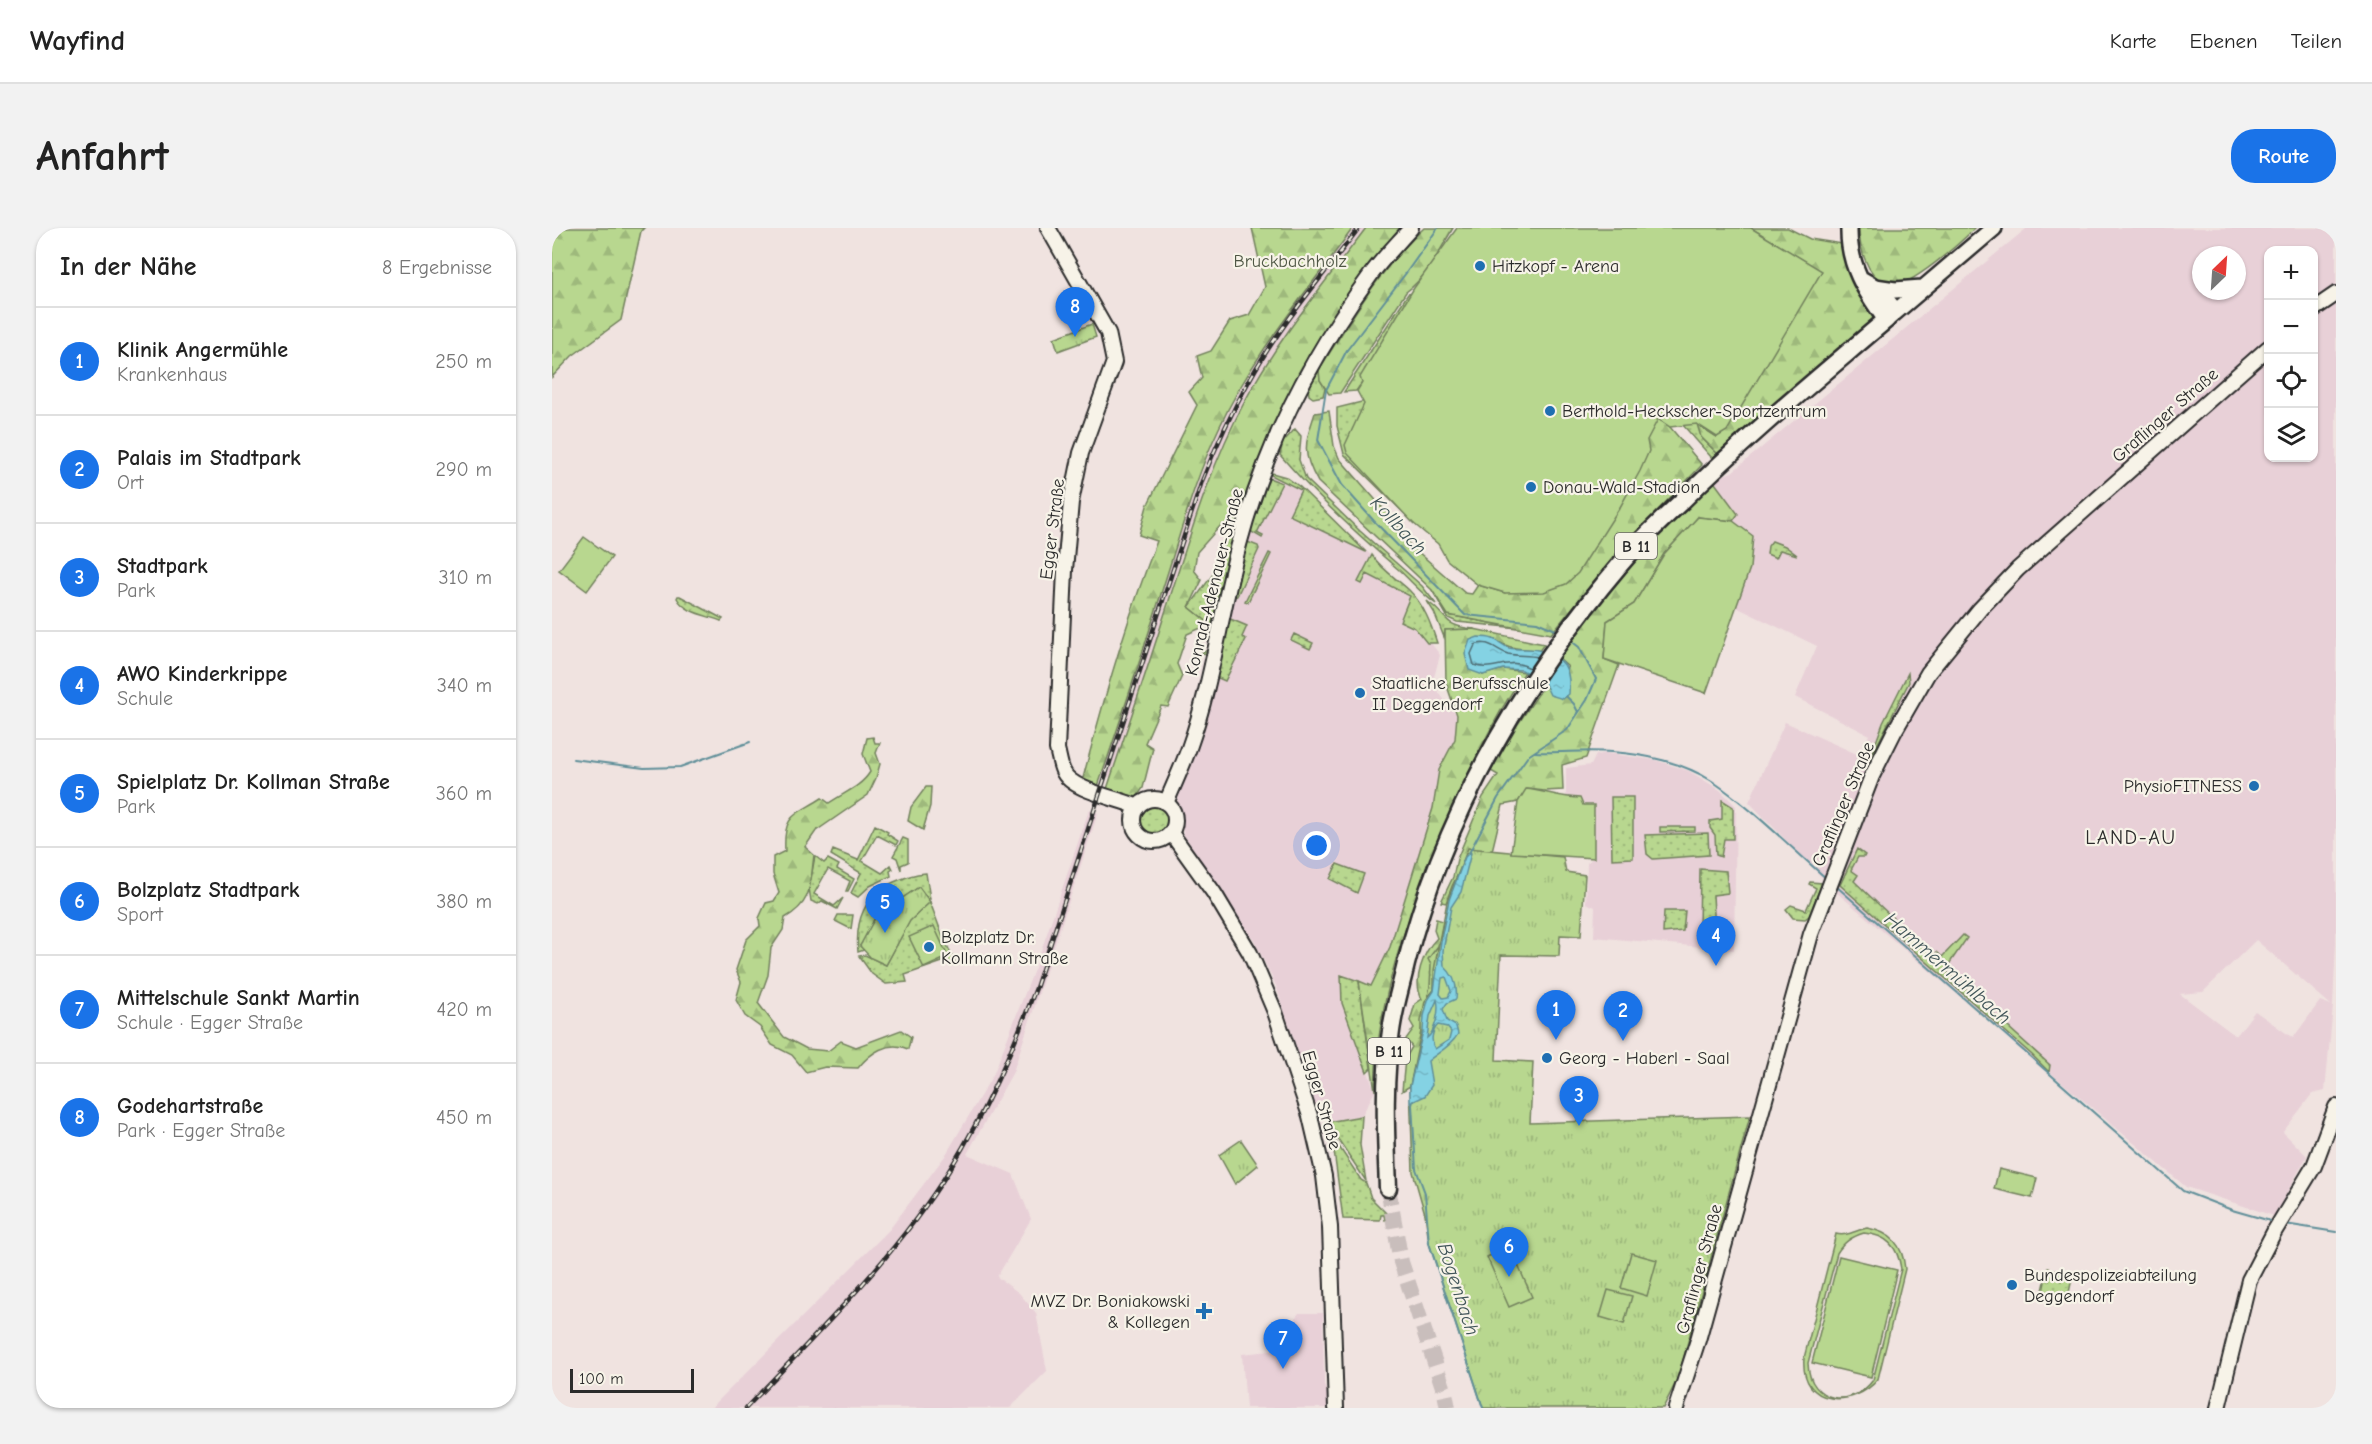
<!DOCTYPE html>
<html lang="de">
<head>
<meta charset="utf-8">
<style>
	body { margin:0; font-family:"Comic Neue",sans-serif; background:#f2f2f2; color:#222 }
	.controls { position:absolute; right:18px; top:18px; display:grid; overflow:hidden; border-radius:12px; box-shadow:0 2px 4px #0004 }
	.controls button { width:54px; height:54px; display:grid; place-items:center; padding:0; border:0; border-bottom:2px solid #e0e0e0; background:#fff; color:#222; font:30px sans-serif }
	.compass { position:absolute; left:1640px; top:18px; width:54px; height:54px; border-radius:50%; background:#fff; box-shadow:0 2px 4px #0004; rotate:25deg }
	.scale { position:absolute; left:18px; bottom:15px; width:124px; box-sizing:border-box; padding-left:6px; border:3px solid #2b2b2b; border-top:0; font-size:16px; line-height:21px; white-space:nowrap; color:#2b2b2b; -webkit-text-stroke:4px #f7f3e8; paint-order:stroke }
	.you { position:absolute; left:765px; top:618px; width:21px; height:21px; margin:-15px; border:4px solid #fff; border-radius:50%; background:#1a73e8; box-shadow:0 0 0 9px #1a73e833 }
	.badge { display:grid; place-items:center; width:39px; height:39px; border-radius:50%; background:#1a73e8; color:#fff; font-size:20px; font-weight:700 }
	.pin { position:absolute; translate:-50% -50px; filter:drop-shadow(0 2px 3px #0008) }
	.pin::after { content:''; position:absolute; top:32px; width:21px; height:18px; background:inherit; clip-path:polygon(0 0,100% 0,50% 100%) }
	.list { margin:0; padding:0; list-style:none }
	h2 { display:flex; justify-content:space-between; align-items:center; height:78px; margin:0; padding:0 24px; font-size:26px }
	h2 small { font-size:20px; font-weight:400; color:#767676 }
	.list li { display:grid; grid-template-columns:39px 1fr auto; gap:18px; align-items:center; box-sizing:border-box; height:108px; padding:0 24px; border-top:2px solid #e0e0e0 }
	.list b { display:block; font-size:22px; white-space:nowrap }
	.list p { margin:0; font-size:20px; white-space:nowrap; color:#767676 }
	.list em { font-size:20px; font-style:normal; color:#767676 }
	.icon { flex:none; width:33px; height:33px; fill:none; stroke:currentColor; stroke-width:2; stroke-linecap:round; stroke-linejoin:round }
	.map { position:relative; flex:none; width:1784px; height:1180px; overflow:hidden; border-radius:24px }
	header { display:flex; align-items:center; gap:36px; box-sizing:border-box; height:84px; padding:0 30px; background:#fff; border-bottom:2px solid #e0e0e0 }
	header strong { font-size:28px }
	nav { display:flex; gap:33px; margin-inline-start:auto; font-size:21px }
	.intro { display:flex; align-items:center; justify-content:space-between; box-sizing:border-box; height:144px; padding:0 36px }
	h1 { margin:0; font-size:42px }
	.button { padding:15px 27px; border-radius:24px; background:#1a73e8; color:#fff; font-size:21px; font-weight:700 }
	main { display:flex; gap:36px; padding:0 36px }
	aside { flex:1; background:#fff; border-radius:24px; box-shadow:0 2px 4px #0004 }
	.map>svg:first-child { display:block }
</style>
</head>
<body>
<header>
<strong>Wayfind</strong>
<nav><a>Karte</a><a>Ebenen</a><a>Teilen</a></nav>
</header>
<div class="intro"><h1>Anfahrt</h1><a class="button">Route</a></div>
<main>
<aside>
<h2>In der Nähe<small>8 Ergebnisse</small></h2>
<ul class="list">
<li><span class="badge">1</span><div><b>Klinik Angermühle</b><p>Krankenhaus</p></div><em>250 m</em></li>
<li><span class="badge">2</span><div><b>Palais im Stadtpark</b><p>Ort</p></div><em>290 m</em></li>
<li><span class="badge">3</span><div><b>Stadtpark</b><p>Park</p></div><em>310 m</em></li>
<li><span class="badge">4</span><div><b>AWO Kinderkrippe</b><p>Schule</p></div><em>340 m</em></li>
<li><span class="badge">5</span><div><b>Spielplatz Dr. Kollman Straße</b><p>Park</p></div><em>360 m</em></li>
<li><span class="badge">6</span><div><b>Bolzplatz Stadtpark</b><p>Sport</p></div><em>380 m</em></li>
<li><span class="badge">7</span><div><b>Mittelschule Sankt Martin</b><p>Schule · Egger Straße</p></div><em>420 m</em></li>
<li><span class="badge">8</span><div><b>Godehartstraße</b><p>Park · Egger Straße</p></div><em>450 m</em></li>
</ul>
</aside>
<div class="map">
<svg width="1784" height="1180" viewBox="0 0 1784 1180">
	<defs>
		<pattern id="grass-dots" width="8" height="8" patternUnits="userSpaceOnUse" patternTransform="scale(1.5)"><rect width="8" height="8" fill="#b8d78f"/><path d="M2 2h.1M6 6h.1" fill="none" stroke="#9eb97c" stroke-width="1.8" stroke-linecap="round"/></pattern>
		<pattern id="forest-firs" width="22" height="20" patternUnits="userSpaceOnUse" patternTransform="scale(1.5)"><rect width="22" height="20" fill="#b8d78f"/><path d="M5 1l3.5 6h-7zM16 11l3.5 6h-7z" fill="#9eb97c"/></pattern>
		<pattern id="park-tufts" width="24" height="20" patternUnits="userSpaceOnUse" patternTransform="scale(1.5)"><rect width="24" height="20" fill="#b8d78f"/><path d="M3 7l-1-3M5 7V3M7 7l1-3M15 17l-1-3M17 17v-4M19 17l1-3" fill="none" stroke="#9eb97c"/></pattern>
		<pattern id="water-ripples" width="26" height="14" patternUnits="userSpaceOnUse" patternTransform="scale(1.5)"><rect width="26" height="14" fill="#84d2e3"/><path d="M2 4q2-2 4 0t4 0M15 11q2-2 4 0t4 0" fill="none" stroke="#72b4c3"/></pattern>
	</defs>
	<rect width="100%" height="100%" fill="#f0e3e0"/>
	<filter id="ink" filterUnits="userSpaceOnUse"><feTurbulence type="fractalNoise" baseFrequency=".0167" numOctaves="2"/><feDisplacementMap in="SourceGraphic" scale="12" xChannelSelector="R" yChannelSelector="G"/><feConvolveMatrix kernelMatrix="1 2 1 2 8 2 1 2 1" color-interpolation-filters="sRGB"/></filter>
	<g filter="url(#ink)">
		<path fill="#e8d0d7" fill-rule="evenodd" d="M801 0H814L752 79 728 116 706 149 681 197 668 226 632 321 613 387 559 550 550 547 596 407 634 285 667 199 708 126 757 56Z
			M1475 0H1784V714L1781 778 1773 863 1760 866 1731 904 1755 928 1722 988 1634 959 1284 664 1197 574 1233 494 1307 527 1317 507 1243 469 1265 418 1184 379 1198 340 1201 309 1181 293 1186 286 1160 251 1180 244ZM1716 22H1762V230H1716ZM1649 27H1685V63H1649ZM1704 712 1779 777 1768 773 1741 810 1703 783 1684 808 1628 766 1651 764Z
			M717 246 749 262 819 327 860 369 854 382 888 427 882 449 887 465 905 487 903 511 887 542 881 580 838 719 819 758 790 747V775L823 863 810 887 777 893 763 875 724 758 702 712 632 607 630 600 632 590 625 574 645 520 659 467 688 323Z
			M1054 525 1103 532 1137 543 1168 562 1184 578 1182 722 1042 709 1043 679 1034 675 1035 635 1042 629V577H1031L1028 570H1014V540L1039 537 1044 527Z
			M537 582 546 585 461 844 415 926 461 946 479 991 445 1049 467 1065 484 1085 495 1143 458 1180H159L337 1002 393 928 442 845 487 729Z
			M747 1085H771L772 1156 775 1165 776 1180H694L690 1126 745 1120 744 1089Z"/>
		<path fill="url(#grass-dots)" stroke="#72815d" stroke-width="1.5" d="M862 65 810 155 804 163 792 164 856 66Z
			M767 142 768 152 773 160 771 168 761 170 757 167 756 160Z
			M826 170 858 291 792 226 785 198V180Z
			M1122 187 1170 200 1149 209 1166 226 1160 230Z
			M743 201 749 208 747 232 754 251 808 303 870 358 884 376C870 366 860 354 847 342 805 306 764 269 728 227L731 214Z
			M720 245 734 249 748 259 814 324 737 287 749 262 719 247Z
			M717 250 730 255 705 305 711 308 710 310 698 303Z
			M677 299 685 301 656 426 650 425V423H655L658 411 653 410 658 396 637 379 667 338Z
			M693 313 706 318 707 321 685 368 680 370Z
			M1220 313 1233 318 1245 327 1228 322 1224 330 1215 326 1216 318Z
			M717 325 719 326 696 374 693 373Z
			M820 327C830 342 844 350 857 362 872 377 879 396 885 415H875L863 400 848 393 858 368 815 346 810 356 806 354Z
			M880 362 896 387 966 400 905 394 896 390Z
			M126 368H128L171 391 169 393C154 387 133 385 125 370Z
			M875 373C898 389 890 398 922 401L893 402 892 409 882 384Z
			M676 390 695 398 690 409 694 411 673 453 664 449Z
			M742 406 761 415 758 421 739 412Z
			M1356 445 1357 454 1317 533 1331 495Z
			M1059 569H1081V630L1060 631Z
			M1170 572 1181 579V611H1172L1169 629 1164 627 1163 607 1158 600V593L1170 591Z
			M588 592a15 15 0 1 1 30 0a15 15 0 1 1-30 0Z
			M323 597 336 604 335 606 346 613 344 617 325 607 310 633 330 645 339 637 341 641 338 643 339 648 318 658 306 669 299 665 309 645 279 627 281 622 306 632Z
			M1108 599H1143V603L1108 604Z
			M1156 605 1157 627 1101 631 1095 626 1093 607Z
			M351 610 356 612V634L349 637V642L345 630 341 628Z
			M1305 621 1313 627 1312 629H1306L1299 642 1306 647 1302 653 1381 728 1385 724 1390 729 1411 707 1415 710 1393 742 1498 837 1497 844 1480 827 1288 657Z
			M263 628 272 635 276 631 287 637 285 641 302 651 296 663H294L298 653 276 641 262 666 282 678 291 670 285 681 270 673 266 676 259 673 257 660Z
			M785 636 812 646 805 665 778 651Z
			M1148 641 1174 643 1176 665 1161 667 1163 704 1147 702Z
			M374 645 378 671H376L367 659 340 677 308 718 312 722 306 724C303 692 312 668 342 654 354 649 361 646 374 645Z
			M1258 654 1270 655 1257 688 1253 691 1241 690 1234 681 1239 677 1254 682 1264 660 1257 656Z
			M378 674 391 709 404 736 400 737 396 732 353 747 355 754 334 756 320 746 307 728 313 727 334 737 358 692Z
			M1112 683H1133L1131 703 1111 705Z
			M286 687H301L299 701 283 693Z
			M886 718 882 762 873 773 878 758 876 731Z
			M789 747 807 753 819 840 815 844 790 775Z
			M810 888 808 917 814 953 776 896V894Z
			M780 908 809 952 814 955 819 970 839 990 837 991 833 992 832 987H829L828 992 791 991Z
			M1496 1040 1521 1046 1516 1069 1491 1063Z"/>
		<path fill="url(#forest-firs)" stroke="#72815d" stroke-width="1.5" d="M0 0H92L89 3 69 92 20 128 0 149Z
			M700 0H801C754 65 701 126 667 200 644 248 630 300 614 350 592 420 570 489 546 558L530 554C551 473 574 392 605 313L587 307 595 278 645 177 637 164 650 150 645 128 659 123 678 93 697 87 713 59Z
			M814 0H849C805 53 764 110 735 172 715 213 700 257 685 301L669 297 645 324 642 342 650 352 637 379 658 396 635 406 625 436 630 448 616 479 609 478 593 515 601 520 591 560 585 569 555 561C574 503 594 446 612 388 636 314 657 240 694 171 727 109 772 56 814 0Z
			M872 0H901C888 22 875 49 854 64L788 165 777 166 768 152 767 142C799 91 828 41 872 0Z
			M1199 0H1236L1258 11 1290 16 1295 36 1320 79 1321 93 1166 226 1149 209 1145 196 1165 209 1269 43Z
			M1307 0H1423C1409 14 1357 61 1338 58 1329 56 1322 48 1317 40 1310 27 1307 15 1307 0Z
			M777 183 782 218 787 230 843 294 857 316 913 365 920 366 926 357 953 365 1068 279 1096 224 1094 212 1106 191 1118 199 1150 237 1072 317 999 406 896 387 880 362 766 254C749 225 753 215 763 185Z
			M1160 251 1186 286 1181 293 1146 289 1112 326 1082 376 1055 393 1052 431 1067 437 1034 530 1010 537 1011 562 993 563 975 561 966 574 951 577 940 623 918 622 900 658 894 675 889 674 901 649 905 631 931 569 946 547 939 543 966 496 993 456 1016 439 1007 431 1037 385 1052 371 1081 331Z
			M922 401 992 416 987 423C967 419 961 423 941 411L931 447 951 441 973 444C937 497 910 557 886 616 861 677 836 742 827 809 824 827 824 845 823 863L807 753 819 758 838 719 881 580 887 542 903 511 905 487 894 455 893 402Z
			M321 509 323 515H328L324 525 328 536 324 550 316 567 264 603 253 619 262 627C258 657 261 674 233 690L231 702 219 720 216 747 206 775 232 809 255 821 276 823 289 813 304 819 349 802 359 809 356 821C336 812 318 825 306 840L273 839 254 844 240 827 220 817 208 799 193 788 184 772 189 754 184 742 194 712 208 698 207 690 214 675 222 673 227 665 221 646V629L233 623C231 586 242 588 270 570L277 575C291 565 309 559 318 544L311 526 315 510Z
			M374 559H379L378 578 371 602 356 593 359 579Z
			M884 691 891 693 886 718 876 731 879 737 878 758 858 858 850 863 853 831 860 819 854 811 862 800 858 793 863 776 870 771C860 753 871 724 885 710L882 702Z"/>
		<path fill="url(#park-tufts)" stroke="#72815d" stroke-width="1.5" d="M540 96 544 109 506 123 502 110Z
			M916 620 1011 629 1014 644 1033 647 1029 708 1008 707 1007 728 949 727 944 832 981 834 978 895 1198 888 1126 1150 1111 1180H931L877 1015 873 986 861 944 858 858 869 810V793L873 773 882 762V742L895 674Z
			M367 659 378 674 358 693 334 737 319 730 308 718 331 675 340 677Z
			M689 912 706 937 683 956 667 927Z"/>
		<path fill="#b8d78f" stroke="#72815d" stroke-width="1.5" fill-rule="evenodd" d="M905 0H1199L1270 43 1175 203 1165 209 1145 196 1118 199 1106 191 1095 212 1097 223 1088 243 1068 279 1026 345 1014 356 992 364 953 365 926 357 895 332 886 316 861 295 795 225 793 217 812 176 805 163 810 155 808 149 862 60Z
			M1146 289 1181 293 1201 308 1198 340 1154 465 1052 431 1055 393 1082 376 1112 326Z
			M32 309 60 329 35 363 7 342Z
			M974 561C993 563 1009 570 1028 570L1031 577H1042V630L959 625 966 574Z
			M382 698 396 729 372 740 357 709Z
			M1447 941 1485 950 1480 970 1442 961Z
			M1315 1000C1339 1004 1351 1017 1353 1041L1326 1151C1303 1180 1248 1180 1252 1130L1284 1006C1295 1009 1304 1002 1315 1000ZM1312 1005C1334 1007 1346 1018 1349 1041L1321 1152C1301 1180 1257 1176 1256 1135L1285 1025C1292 1014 1299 1009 1312 1005Z
			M958 1019 980 1069 957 1079 935 1029Z
			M1079 1025 1105 1032 1095 1068 1069 1060Z
			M1287 1028 1345 1042 1319 1149 1260 1135Z
			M1056 1062 1080 1068 1072 1096 1048 1089Z"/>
		<path fill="url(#water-ripples)" stroke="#608f99" stroke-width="1.5" fill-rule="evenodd" d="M926 409C931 409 936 409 941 411 947 413 951 418 957 420 967 422 977 420 986 422 1012 428 1019 440 1017 466L1011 471 998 467 993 456 970 442 951 441 931 447 917 442 913 426 918 412Z
			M918 624 919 625 909 664 899 679 891 723 892 738C902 747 906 757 904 771L895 775 891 781 895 793 904 798 906 806C900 817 887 824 876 833L880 857 873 868 858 875V858L871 803 872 788 876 772 882 763 890 706 897 672 913 629ZM894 749 899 763 896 769 891 770 888 766 890 750ZM885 772C888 782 883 804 875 810L878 788ZM886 797 895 799 899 804 897 812 883 821C878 813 880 803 886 797Z"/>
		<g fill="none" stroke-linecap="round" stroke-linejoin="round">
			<path stroke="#4f6e75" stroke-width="1.5" d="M978 440C957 428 939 445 922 437L919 426 923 417C936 411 944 422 956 426 966 428 976 427 986 429"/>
			<path stroke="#608f99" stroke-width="2" d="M886 0 854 45 795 122 774 162 766 212 790 257 822 293 913 387 985 394 1006 403
				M1014 468 1022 476 1026 484
				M983 524C1008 525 1035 522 1060 524 1093 526 1132 535 1160 553 1201 581 1237 618 1275 651
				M21 531 92 540 128 539 198 514
				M917 625 946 570 976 528 1015 502 1035 472 1044 451 1027 419 1018 412
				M1284 658 1631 963 1680 982 1722 994
				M861 873 860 877 864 941 873 965 877 1015 931 1180
				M1733 996 1784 1004"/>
			<path stroke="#c9bebc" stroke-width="16" stroke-dasharray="16 8" stroke-linecap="butt" d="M836 960 849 1034 893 1165 896 1180"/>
			<defs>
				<path id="secondary" d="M496 0 556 105 562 134 529 225 519 274 513 342 505 521C507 528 508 537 511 543 519 563 567 570 586 579
					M1762 81 1784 66
					M581 592a21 21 0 1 1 42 0a21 21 0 1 1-42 0Z
					M614 575C622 557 630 539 637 520 661 453 669 381 688 313 714 217 761 125 820 45 832 29 846 15 859 0
					M619 605 662 665 698 725 723 784 758 888 772 948 778 999 784 1180
					M1124 1180 1146 1112 1259 706 1320 548 1342 504 1376 445 1428 381 1466 341 1716 120
					M1666 1180 1697 1052 1722 1004 1762 938 1784 879"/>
				<path id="primary" d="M1297 0C1296 37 1313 63 1334 92L1442 0
					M1309 51 1323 59 1344 83
					M1323 59 1343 62 1370 60"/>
				<path id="highway" d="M836 960C834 907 831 855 839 803 842 780 849 758 854 736 893 580 979 437 1085 317 1099 302 1115 287 1130 273 1194 209 1265 151 1334 92"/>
			</defs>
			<use href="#secondary" stroke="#2b2b2b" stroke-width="18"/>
			<use href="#primary" stroke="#2b2b2b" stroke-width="20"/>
			<use href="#highway" stroke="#2b2b2b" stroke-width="21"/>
			<use href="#secondary" stroke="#f7f3e8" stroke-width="14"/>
			<use href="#primary" stroke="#f7f3e8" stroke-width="15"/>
			<use href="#highway" stroke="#f7f3e8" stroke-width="16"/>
			<defs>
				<path id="rail" d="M194 1180C266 1104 343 1030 398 941 434 883 460 822 484 760L650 253C664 218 679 185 697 153 727 98 769 50 807 0"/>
			</defs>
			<use href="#rail" stroke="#2b2b2b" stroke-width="4.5"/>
			<use href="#rail" stroke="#f7f3e8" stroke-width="2" stroke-dasharray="7" stroke-linecap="butt"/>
		</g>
	</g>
	<g fill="#1f6fb2" stroke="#f7f3e8" stroke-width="2">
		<circle cx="928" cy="38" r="6"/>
		<circle cx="998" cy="183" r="6"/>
		<circle cx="979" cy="259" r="6"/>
		<circle cx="808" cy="465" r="6"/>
		<circle cx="1702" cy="558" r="6"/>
		<circle cx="377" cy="719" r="6"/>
		<circle cx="995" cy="830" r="6"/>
		<circle cx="1460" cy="1057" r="6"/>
		<path d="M649 1074h6v6h6v6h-6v6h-6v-6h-6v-6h6z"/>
	</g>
	<g text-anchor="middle" stroke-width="4.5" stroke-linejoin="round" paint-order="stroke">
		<g fill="#f7f3e8" stroke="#686764" stroke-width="1.5">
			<rect x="1063" y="305" width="42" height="26" rx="4.5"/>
			<rect x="816" y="810" width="42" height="26" rx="4.5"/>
		</g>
		<g font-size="16" font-weight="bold" fill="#2b2b2b">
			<text x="1084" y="324">B 11</text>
			<text x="837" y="829">B 11</text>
		</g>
		<g font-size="18" fill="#4e5644" stroke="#f7f3e8">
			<text x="738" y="39">Bruckbachholz</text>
		</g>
		<g font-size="18" fill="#2b2b2b" stroke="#f7f3e8" text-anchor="start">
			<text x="940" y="44">Hitzkopf - Arena</text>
			<text x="1010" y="189">Berthold-Heckscher-Sportzentrum</text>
			<text x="991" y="265">Donau-Wald-Stadion</text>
			<text x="820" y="461">Staatliche Berufsschule<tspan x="820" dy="21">II Deggendorf</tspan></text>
			<text x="1690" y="564" text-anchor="end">PhysioFITNESS</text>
			<text x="389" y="715">Bolzplatz Dr.<tspan x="389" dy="21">Kollmann Straße</tspan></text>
			<text x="1007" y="836">Georg - Haberl - Saal</text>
			<text x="1472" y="1053">Bundespolizeiabteilung<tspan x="1472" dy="21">Deggendorf</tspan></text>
			<text x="638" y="1079" text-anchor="end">MVZ Dr. Boniakowski<tspan x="638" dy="21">&amp; Kollegen</tspan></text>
		</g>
		<g font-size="18" fill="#2b2b2b" stroke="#f7f3e8">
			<text transform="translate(1613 187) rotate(-41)" y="6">Graflinger Straße</text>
			<text transform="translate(500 301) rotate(-83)" y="6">Egger Straße</text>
			<text transform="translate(662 354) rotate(-76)" y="6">Konrad-Adenauer-Straße</text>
			<text transform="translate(1291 576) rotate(-67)" y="6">Graflinger Straße</text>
			<text transform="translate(770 872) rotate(74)" y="6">Egger Straße</text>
			<text transform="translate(1147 1041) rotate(-75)" y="6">Graflinger Straße</text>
		</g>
		<g font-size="20" font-style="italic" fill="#415559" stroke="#f7f3e8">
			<text transform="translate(847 297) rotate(47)" y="7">Kollbach</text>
			<text transform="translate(1396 740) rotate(41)" y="7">Hammermühlbach</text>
			<text transform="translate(907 1061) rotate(72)" y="7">Bogenbach</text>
		</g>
		<g font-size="20" letter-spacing="1.5" fill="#2b2b2b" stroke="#f7f3e8">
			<text x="1579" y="616">LAND-AU</text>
		</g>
	</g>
</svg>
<div class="controls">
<button>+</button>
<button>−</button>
<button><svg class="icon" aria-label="locate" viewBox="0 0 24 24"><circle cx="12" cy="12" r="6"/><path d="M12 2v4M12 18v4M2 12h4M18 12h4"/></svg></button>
<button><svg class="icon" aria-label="layers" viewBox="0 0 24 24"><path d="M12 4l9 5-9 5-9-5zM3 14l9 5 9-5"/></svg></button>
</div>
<svg class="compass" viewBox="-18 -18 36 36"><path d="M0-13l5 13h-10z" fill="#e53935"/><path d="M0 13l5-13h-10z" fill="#767676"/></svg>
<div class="scale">100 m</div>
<div class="you"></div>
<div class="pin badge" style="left:1004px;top:812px">1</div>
<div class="pin badge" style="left:1071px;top:813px">2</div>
<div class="pin badge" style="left:1027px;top:898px">3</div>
<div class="pin badge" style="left:1164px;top:738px">4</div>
<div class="pin badge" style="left:333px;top:705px">5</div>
<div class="pin badge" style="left:957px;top:1049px">6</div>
<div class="pin badge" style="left:731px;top:1141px">7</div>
<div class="pin badge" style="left:523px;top:109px">8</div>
</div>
</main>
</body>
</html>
